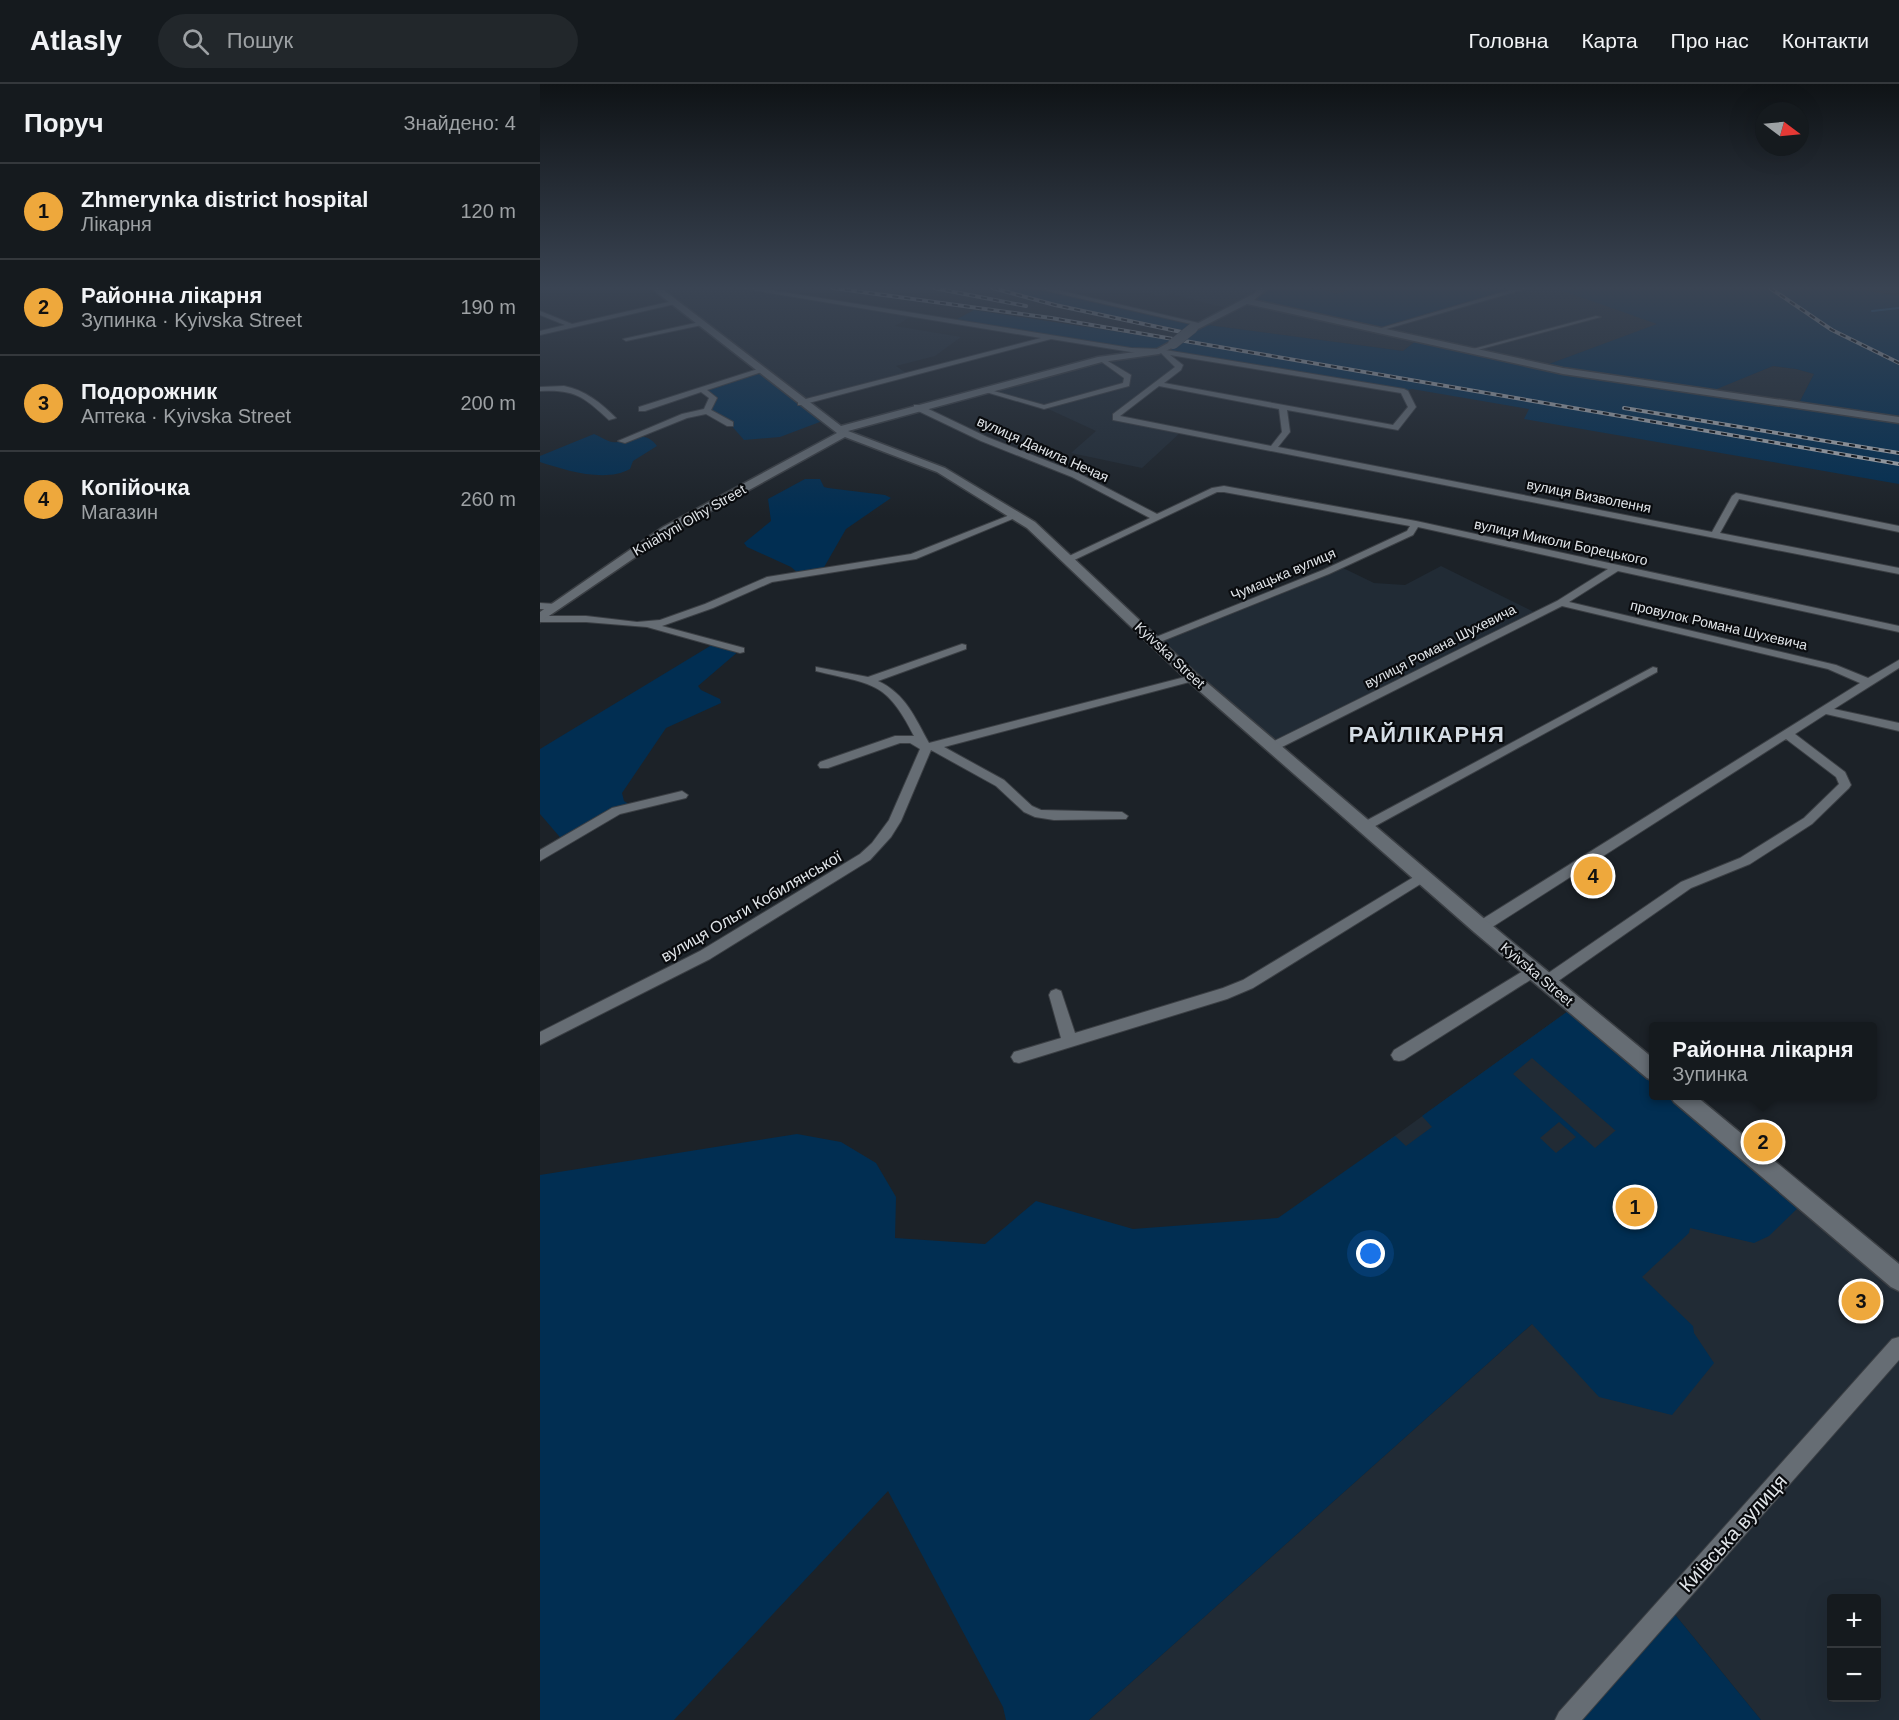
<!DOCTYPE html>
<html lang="uk">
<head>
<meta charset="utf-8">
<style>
	body { margin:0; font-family:Helvetica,sans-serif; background:#22272b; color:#f1f3f6 }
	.controls { position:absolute; right:18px; bottom:18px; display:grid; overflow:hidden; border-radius:6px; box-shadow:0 6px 24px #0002 }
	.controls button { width:54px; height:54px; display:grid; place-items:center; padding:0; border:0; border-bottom:2px solid #34383c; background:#151a1e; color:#f1f3f6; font:30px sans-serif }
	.compass { position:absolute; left:1215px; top:18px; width:54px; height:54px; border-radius:50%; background:#151a1e; box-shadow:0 6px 24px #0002; rotate:106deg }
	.you { position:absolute; left:831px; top:1170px; width:21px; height:21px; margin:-15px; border:4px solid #fff; border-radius:50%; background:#1a73e8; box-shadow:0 0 0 9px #1a73e833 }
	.badge { display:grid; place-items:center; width:39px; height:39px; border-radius:50%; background:#eea83c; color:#111; font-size:20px; font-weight:700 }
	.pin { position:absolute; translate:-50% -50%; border:3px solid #fff; box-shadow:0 2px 6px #0006 }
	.popup { position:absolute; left:1109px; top:938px; width:228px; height:78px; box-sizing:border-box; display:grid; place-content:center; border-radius:6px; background:#151a1e; filter:drop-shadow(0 2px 4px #0005); font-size:20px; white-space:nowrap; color:#9da1a4 }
	.popup b { font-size:22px; color:#f1f3f6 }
	.popup::after { content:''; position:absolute; left:50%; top:100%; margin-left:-12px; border:12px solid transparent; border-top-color:#151a1e }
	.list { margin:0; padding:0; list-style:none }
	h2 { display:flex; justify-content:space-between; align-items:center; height:78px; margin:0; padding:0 24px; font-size:26px }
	h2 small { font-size:20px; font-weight:400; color:#9da1a4 }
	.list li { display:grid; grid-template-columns:39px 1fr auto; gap:18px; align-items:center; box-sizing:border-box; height:96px; padding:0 24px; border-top:2px solid #34383c }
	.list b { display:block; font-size:22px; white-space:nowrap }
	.list p { margin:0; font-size:20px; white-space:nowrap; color:#9da1a4 }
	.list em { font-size:20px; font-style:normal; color:#9da1a4 }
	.icon { flex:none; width:33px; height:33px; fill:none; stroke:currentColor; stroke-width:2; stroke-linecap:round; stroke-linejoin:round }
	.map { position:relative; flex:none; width:1359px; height:1636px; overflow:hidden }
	header { display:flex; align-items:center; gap:36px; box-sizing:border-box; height:84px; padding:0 30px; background:#151a1e; border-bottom:2px solid #34383c }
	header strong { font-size:28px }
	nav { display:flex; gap:33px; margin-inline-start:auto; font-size:21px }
	.search { width:420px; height:54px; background:#22272b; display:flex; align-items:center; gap:15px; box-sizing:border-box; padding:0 21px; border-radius:33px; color:#9da1a4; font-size:22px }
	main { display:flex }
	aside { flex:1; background:#151a1e }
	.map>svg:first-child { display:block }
</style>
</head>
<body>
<header>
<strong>Atlasly</strong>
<div class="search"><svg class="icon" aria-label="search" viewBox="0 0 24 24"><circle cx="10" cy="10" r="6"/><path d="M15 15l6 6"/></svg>Пошук</div>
<nav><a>Головна</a><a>Карта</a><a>Про нас</a><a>Контакти</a></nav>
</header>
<main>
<aside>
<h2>Поруч<small>Знайдено: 4</small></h2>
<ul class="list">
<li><span class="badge">1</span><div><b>Zhmerynka district hospital</b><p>Лікарня</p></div><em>120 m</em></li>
<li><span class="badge">2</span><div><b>Районна лікарня</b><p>Зупинка · Kyivska Street</p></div><em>190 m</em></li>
<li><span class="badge">3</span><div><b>Подорожник</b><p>Аптека · Kyivska Street</p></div><em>200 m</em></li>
<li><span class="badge">4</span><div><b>Копійочка</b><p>Магазин</p></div><em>260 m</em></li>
</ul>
</aside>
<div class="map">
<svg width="1359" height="1636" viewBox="0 0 1359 1636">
	<rect width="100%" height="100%" fill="#1c2228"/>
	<path fill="#212b35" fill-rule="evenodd" d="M119 205H201L372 232 355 242 421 253 395 272 356 282 369 291 261 319Z
		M590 205H724L708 216 1018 205 1118 240 1001 283 877 256 863 267 660 240 689 225 632 210 623 213Z
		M619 267 639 281 576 332 641 348 602 384 531 369 556 347 504 323 443 306 561 275Z
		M1233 282 1256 285 1274 290 1257 323 1165 309Z
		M799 482 834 499 865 501 901 482 998 530 732 663 615 557Z
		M1035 922 1114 1012H1141L1359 1195V1636H1221L1128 1522 1027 1636H549L992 1240 834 1067ZM1292 1514H1336V1614H1292Z"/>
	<path fill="#012e52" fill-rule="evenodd" d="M724 204 783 205 796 210 817 204 986 205 834 247 707 217Z
		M461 205H498L660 240 863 267 877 256 1001 283 1117 240 1018 205H1316L1359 212V400L984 335 989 325 872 305 864 307 619 267 598 266 412 238 434 226 632 256 643 246 524 222ZM1233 282 1256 285 1274 290 1257 323 1167 309Z
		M221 287 285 336 240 353 204 356 190 340 167 327 172 316 162 305Z
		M54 350C60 352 66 357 72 358 88 361 102 342 117 362L93 377 90 385C65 399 25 386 0 378V372Z
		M265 395H280L284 403 288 404 345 411 351 414 306 445 283 485 259 490 251 483 207 463 204 459 231 437 228 415Z
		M175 559 200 566 158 602 161 606 180 615 181 619 126 644 82 709 84 717 92 722 25 759 0 730V665Z
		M1035 922 1113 988 1114 1012H1141L1265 1117 1229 1152 1214 1159 1150 1144 1149 1149 1102 1193 1153 1242 1154 1249 1174 1279 1132 1331 1059 1313 992 1240 549 1636H466L463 1623 348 1407 134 1636H0V1091L257 1050 301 1058 336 1079 356 1113 355 1154 445 1160 496 1117 593 1145 738 1134 855 1052 866 1062 892 1043 882 1032ZM992 974 1076 1047H1075L1055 1064 973 990ZM1019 1038 1036 1053 1016 1069 1000 1054Z
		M1128 1522 1221 1636H1027Z"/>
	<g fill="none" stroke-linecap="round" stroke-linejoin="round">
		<path stroke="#1662a0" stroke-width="2" d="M1332 227 1359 224"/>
		<defs>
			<path id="street" d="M200 204H218L591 264 619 265 864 305 868 307 876 323 858 346 747 326 750 348 738 363 1172 448 1192 412 1196 409 1359 442V448L1199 415 1180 449 1359 484V490L573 336V330L635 283 621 269 591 268 511 255 261 321H258V317L501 254ZM630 271 861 309 868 323 853 341 624 299 641 286 643 281ZM619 302 739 325 742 348 731 362 580 332Z
				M495 204H509L663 240 660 242Z
				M977 204H989L836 248 831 247Z
				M133 217 135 220 0 251V247L25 241 0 231V227L32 240Z
				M1056 232 1061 233 930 268 925 267Z
				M160 238 162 241 86 257 83 255Z
				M561 273 591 291 589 302 504 325 439 306 443 304 504 321 583 299 584 294 559 276 557 275Z
				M218 285 225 287 167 306 177 314 171 326 193 338V342H187L166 330 147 334 85 359 78 357 142 330 164 325 169 314 161 308 105 327H99V323Z
				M24 302C45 306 61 319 76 334L69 336C44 313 35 305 0 307V303Z
				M374 321H380L447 353 538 389 617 430 672 404 684 402 876 437 1359 542V548L1078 487 1029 518 1296 581 1328 594 1359 576V584L1294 625 1359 639V647L1286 630 1255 650 1305 688 1311 701 1309 704 1272 740 1210 780 1151 804 1011 902H1001L999 898 1001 894 1141 798 1200 774 1264 734 1299 700 1296 693 1246 655 946 847H936L934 843 936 839 1320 599 1288 585 1022 522 736 666H728L726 663 728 660 1017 517 1068 485 878 443 873 451 789 490 615 560 610 557 611 555 783 486 867 447 870 442 684 408H677L530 478 527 477V473L610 434 532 393 441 357 374 325Z
				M475 429 482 431 376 475 232 498 173 524 122 542 204 564V568L200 569 107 543 46 538H0V532H46L97 538 120 536 165 520 227 493 371 470Z
				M0 519 16 520 21 523 16 526 0 525Z
				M422 560 426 561V565L338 597C366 610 375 634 389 659L649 592H657V596L404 663 464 696 492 722 501 726 582 728 588 732 586 735 514 736 495 733 484 728 456 702 391 666 361 737 351 753 330 776 170 875 0 961V948L160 867 320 770 332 759 349 736 380 665 370 659H360L288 684H280L278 681 280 678 355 652H374C346 596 332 601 276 587V583L328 593Z
				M1113 583 1117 584V588L828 746 824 747 818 743 820 740Z
				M142 707 148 711 146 714 80 730 0 777V766L72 724Z
				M882 788 887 790 889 793 887 796 713 904 687 915 479 979 474 978 471 973 474 968 521 954 509 911 511 907 516 905 521 907 535 949 683 904 703 896Z
				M993 881 998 883 1000 887 998 891 864 976 859 977 854 976 851 971 854 966Z
				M1359 1253V1276L1042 1636H1015L1019 1628 1352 1255Z"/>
			<path id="secondary" d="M111 204H121L301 342 558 273 617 265 630 258H636V262L619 270 562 278 308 347 405 384 495 438 658 591 948 838 1114 975V997L1107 994 934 848 648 597 487 444 397 388 305 353 131 449 0 538V528L123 443 297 349Z
				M719 204H728L714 216 1023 284 1359 333V339L1023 290 707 220 656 246 649 244 715 209Z
				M1130 1012H1156L1359 1180V1207L1351 1203 1134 1018Z"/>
		</defs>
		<use href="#street" stroke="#3b3f44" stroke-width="2"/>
		<use href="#secondary" stroke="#3b3f44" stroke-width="3"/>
		<use href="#street" fill="#666d74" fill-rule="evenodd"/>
		<use href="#secondary" fill="#666d74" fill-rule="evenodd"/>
		<defs>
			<path id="rail" d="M293 204 511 234 1359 380
				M394 204 486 222
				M453 204 515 221 646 249
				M1230 204 1292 246 1359 279
				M1084 324 1359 369"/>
		</defs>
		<use href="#rail" stroke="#aaaeb3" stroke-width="4"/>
		<use href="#rail" stroke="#090b0e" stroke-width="2" stroke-dasharray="6" stroke-linecap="butt"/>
		<defs>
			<path id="secondary-bridge" d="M633 260 653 244"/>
		</defs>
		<use href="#secondary-bridge" stroke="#3b3f44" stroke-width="11" stroke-linecap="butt"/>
		<use href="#secondary-bridge" stroke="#666d74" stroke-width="10"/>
	</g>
	<linearGradient id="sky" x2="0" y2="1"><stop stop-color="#0f1316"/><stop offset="0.47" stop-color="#3a4453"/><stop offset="1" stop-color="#3a4453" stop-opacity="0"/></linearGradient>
	<rect width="1359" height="434" fill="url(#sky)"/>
	<g text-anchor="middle" stroke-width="4.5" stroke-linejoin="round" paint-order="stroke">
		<g font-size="14" fill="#e1e5e9" stroke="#090b0e">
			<text transform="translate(503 365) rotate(24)" y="5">вулиця Данила Нечая</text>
			<text transform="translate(1049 412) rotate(11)" y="5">вулиця Визволення</text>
			<text transform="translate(149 436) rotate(-30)" y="5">Kniahyni Olhy Street</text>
			<text transform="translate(1021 458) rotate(12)" y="5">вулиця Миколи Борецького</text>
			<text transform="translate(743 490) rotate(-23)" y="5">Чумацька вулиця</text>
			<text transform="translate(1179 541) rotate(13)" y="5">провулок Романа Шухевича</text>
			<text transform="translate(900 562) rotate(-27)" y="5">вулиця Романа Шухевича</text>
			<text transform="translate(630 571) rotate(43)" y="5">Kyivska Street</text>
			<text transform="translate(997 890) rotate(40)" y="5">Kyivska Street</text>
		</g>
		<g font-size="16" fill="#e1e5e9" stroke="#090b0e">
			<text transform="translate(211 822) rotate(-30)" y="6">вулиця Ольги Кобилянської</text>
		</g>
		<g font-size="20" fill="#e1e5e9" stroke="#090b0e">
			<text transform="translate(1193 1449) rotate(-48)" y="7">Київська вулиця</text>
		</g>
		<g font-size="22" font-weight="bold" letter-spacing="1.5" fill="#d5dde5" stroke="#090b0e">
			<text x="887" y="658">РАЙЛІКАРНЯ</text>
		</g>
	</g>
</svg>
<div class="controls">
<button>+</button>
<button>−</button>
</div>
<svg class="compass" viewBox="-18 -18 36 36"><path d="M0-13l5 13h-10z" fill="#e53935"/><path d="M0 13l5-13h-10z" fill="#9da1a4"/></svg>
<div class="you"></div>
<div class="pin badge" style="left:1095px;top:1123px">1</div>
<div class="pin badge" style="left:1223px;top:1058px">2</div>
<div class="popup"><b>Районна лікарня</b>Зупинка</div>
<div class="pin badge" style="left:1321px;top:1217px">3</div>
<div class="pin badge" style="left:1053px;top:792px">4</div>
</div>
</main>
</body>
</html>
